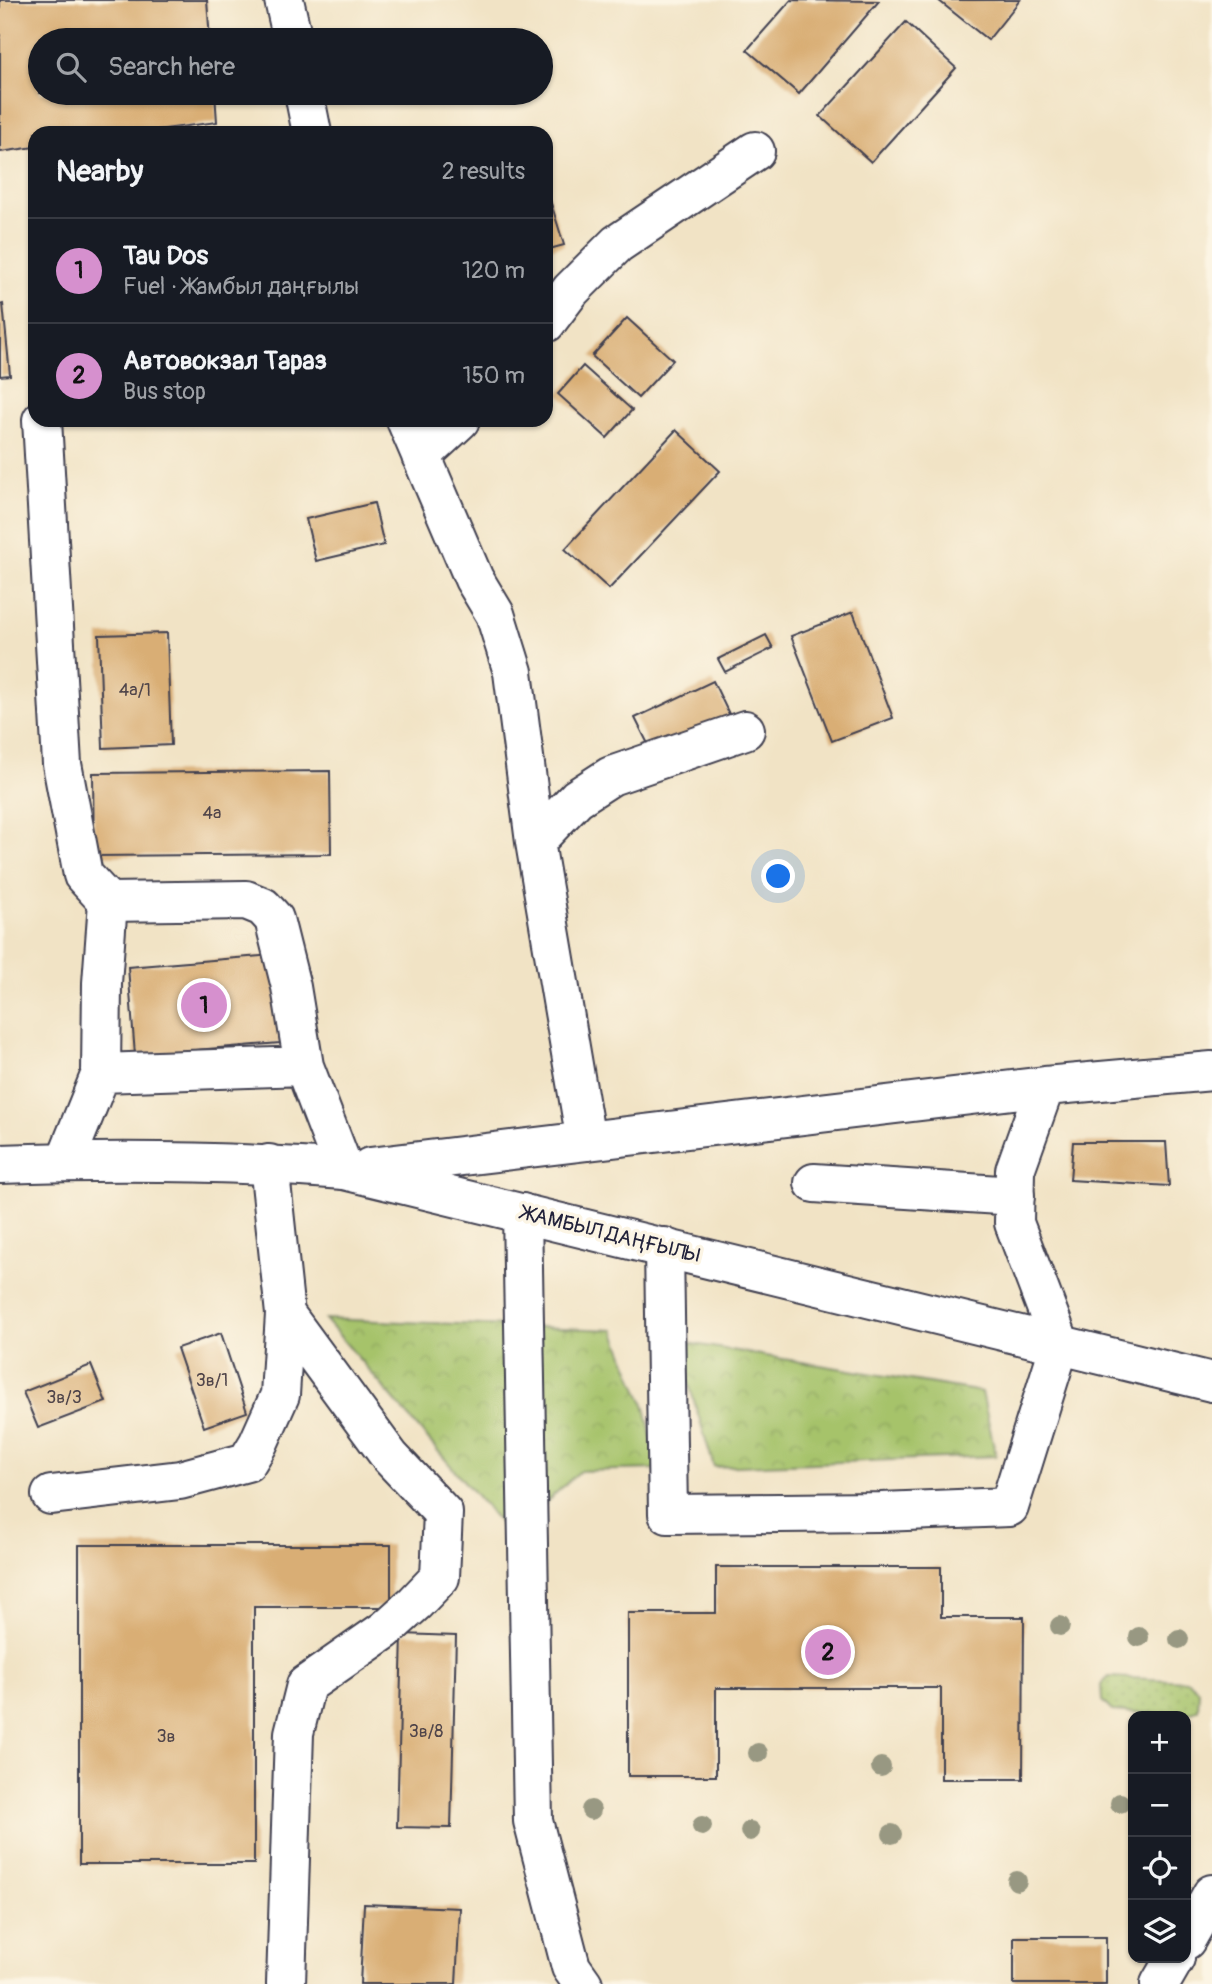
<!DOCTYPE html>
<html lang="en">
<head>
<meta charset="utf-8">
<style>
	body { margin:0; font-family:Pangolin,sans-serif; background:#242831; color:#f1f3f6 }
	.controls { position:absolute; right:21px; bottom:21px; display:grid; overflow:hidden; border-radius:14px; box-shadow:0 2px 5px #0004 }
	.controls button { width:63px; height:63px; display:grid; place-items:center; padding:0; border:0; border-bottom:2px solid #363941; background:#171b24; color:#f1f3f6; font:35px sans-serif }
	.you { position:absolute; left:779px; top:877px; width:24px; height:24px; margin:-18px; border:5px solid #fff; border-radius:50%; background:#1a73e8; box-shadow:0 0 0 10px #1a73e833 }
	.badge { display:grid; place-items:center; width:46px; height:46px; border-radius:50%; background:#d690ce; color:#111; font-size:23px; font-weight:700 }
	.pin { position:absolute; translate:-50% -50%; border:4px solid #fff; box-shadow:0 2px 7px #0006 }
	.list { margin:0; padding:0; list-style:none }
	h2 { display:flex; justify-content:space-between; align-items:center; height:91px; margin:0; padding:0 28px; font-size:30px }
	h2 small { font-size:23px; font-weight:400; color:#9ea1a6 }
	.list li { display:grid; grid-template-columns:46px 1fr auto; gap:21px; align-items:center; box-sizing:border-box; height:105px; padding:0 28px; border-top:2px solid #363941 }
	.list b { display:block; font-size:26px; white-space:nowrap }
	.list p { margin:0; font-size:23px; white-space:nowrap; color:#9ea1a6 }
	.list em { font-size:23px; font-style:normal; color:#9ea1a6 }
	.icon { flex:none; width:38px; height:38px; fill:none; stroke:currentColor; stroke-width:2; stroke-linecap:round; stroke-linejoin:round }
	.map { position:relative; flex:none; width:1212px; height:1984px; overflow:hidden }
	.search { position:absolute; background:#171b24; box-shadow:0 2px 5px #0004; left:28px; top:28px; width:525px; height:77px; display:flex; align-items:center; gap:18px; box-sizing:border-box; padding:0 24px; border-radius:38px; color:#9ea1a6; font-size:26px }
	.panel { position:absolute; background:#171b24; box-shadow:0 2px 5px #0004; left:28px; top:126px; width:525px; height:301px; border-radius:21px }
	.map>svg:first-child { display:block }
</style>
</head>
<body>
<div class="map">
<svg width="1212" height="1984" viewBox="0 0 1212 1984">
	<defs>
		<pattern id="grass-dots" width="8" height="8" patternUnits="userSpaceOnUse" patternTransform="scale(1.75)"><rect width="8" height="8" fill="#a6c36b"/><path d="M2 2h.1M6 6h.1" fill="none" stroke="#8fa75e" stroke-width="1.8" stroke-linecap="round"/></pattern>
		<pattern id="park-crowns" width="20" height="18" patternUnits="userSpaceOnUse" patternTransform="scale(1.75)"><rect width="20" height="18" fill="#a6c36b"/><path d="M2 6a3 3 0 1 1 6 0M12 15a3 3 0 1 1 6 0" fill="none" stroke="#8fa75e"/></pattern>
	</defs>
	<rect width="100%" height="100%" fill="#fcf5e5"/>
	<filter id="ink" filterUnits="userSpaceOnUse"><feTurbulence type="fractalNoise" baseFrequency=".0143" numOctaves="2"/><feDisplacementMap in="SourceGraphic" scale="14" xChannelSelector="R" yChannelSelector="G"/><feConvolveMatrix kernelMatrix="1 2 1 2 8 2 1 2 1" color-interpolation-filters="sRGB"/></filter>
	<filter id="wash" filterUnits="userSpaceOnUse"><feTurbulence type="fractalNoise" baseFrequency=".00686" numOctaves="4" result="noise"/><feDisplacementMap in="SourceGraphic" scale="28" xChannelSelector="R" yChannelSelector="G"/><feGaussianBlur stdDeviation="1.57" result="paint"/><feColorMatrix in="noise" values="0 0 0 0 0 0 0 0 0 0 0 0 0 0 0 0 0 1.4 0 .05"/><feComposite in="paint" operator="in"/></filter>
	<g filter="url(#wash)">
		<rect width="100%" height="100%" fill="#f1e3c5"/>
		<path fill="url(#grass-dots)" stroke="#647253" stroke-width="2" d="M1109 1677 1188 1681 1199 1690 1198 1709 1183 1716 1112 1711 1102 1701 1101 1685Z"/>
		<path fill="url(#park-crowns)" stroke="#647253" stroke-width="2" d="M325 1319 614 1330 645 1407 658 1469 580 1471 510 1535Z
			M676 1341 982 1392 996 1456 714 1467Z"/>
		<g id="blocks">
			<path fill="#d9ae75" d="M0 0H207L210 40H40V93H215L217 122 135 133H35V147L0 152Z
				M791 0 879 1 799 94 747 50Z
				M938 0H1020L988 40Z
				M906 22 956 68 871 162 820 116Z
				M546 187 564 245 546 250Z
				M3 304 10 375 0 376V305Z
				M627 318 673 360 638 398 592 356Z
				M583 366 632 410 607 438 558 394Z
				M676 430 720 471 609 589 565 549Z
				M374 503 384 545 316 561 306 519Z
				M853 612 893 718 832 741 791 636Z
				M167 633 171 745 103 748 99 635Z
				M766 635 773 648 725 672 718 659Z
				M713 681 730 716 653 754 635 718Z
				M330 771 331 854 94 856 93 773Z
				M273 955 280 1043 135 1055 128 967Z
				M1073 1142H1166L1169 1186 1070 1180Z
				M221 1333 247 1412 204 1427 177 1348Z
				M91 1365 106 1402 38 1428 23 1392Z
				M79 1545H391V1607H254V1864H79Z
				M716 1567H941V1617H1024L1023 1779H941V1688H716V1776H628V1613H716Z
				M402 1634 456 1636 451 1828 397 1827Z
				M364 1904 460 1908 456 1984H360Z
				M1014 1937H1106V1984H1014Z"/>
		</g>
	</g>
	<g filter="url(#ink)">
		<use href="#blocks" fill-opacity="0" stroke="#413f50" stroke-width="2"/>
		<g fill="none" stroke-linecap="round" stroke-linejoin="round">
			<defs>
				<path id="minor" d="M284 0 293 40
					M304 93 312 133
					M546 323 571 290 617 244 755 151
					M42 420 62 764 83 875 108 902 246 900 263 907 274 919 291 987 304 1066
					M406 420 474 579 495 614 513 672 535 842 586 1141
					M421 456 460 420
					M535 842 577 798 611 776 745 730
					M101 1073 102 983 108 902
					M65 1162 101 1073 304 1066 344 1170
					M269 1164 285 1314 390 1457 443 1513 440 1577 415 1603 385 1630 306 1685 294 1733 286 1984
					M814 1183 1015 1196
					M522 1213 533 1821 571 1967 583 1984
					M664 1247 668 1514 881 1512 1009 1507 1060 1344
					M51 1495 180 1480 247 1462 258 1444 280 1395 285 1314
					M1186 1940 1212 1894
					M1160 1984 1175 1958"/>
				<path id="major" d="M1045 1086 1015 1170 1014 1223 1060 1344
					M0 1164C115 1160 230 1161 344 1170L1212 1382
					M370 1167 1045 1086 1212 1071"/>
			</defs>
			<use href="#minor" stroke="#413f50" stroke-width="42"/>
			<use href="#major" stroke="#413f50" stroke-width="42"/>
			<use href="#minor" stroke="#fff" stroke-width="38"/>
			<use href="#major" stroke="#fff" stroke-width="38"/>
		</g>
		<g fill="#989882">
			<circle cx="1060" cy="1626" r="10"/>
			<circle cx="1139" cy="1637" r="10"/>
			<circle cx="1179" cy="1639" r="10"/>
			<circle cx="758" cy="1753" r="10"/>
			<circle cx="881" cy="1767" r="10"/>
			<circle cx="1120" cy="1803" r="10"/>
			<circle cx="591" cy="1810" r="10"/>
			<circle cx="702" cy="1826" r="10"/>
			<circle cx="750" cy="1831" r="10"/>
			<circle cx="892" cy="1834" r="10"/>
			<circle cx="1017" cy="1881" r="10"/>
		</g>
	</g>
	<g text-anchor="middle" stroke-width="7" stroke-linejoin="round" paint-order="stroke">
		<g font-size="18" fill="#50454a">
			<text x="135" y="696">4а/1</text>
			<text x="212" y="819">4а</text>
			<text x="212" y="1386">3в/1</text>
			<text x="64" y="1403">3в/3</text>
			<text x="426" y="1737">3в/8</text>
			<text x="166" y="1742">3в</text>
		</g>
		<g font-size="21" fill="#22223b" stroke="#fcf5e5">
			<text transform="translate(611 1234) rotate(14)" y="7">ЖАМБЫЛ ДАҢҒЫЛЫ</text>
		</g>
	</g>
</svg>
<div class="controls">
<button>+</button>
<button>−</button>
<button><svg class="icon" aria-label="locate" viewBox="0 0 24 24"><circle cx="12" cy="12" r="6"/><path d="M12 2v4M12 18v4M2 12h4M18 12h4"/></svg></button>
<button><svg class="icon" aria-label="layers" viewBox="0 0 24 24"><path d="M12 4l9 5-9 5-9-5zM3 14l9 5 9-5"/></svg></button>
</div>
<div class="you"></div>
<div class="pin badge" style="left:204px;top:1005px">1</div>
<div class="pin badge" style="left:828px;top:1652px">2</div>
<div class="search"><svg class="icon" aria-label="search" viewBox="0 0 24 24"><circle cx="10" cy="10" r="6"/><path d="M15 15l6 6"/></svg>Search here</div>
<section class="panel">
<h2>Nearby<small>2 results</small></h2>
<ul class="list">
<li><span class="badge">1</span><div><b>Tau Dos</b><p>Fuel · Жамбыл даңғылы</p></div><em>120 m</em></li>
<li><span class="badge">2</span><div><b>Автовокзал Тараз</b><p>Bus stop</p></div><em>150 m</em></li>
</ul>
</section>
</div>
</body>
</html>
